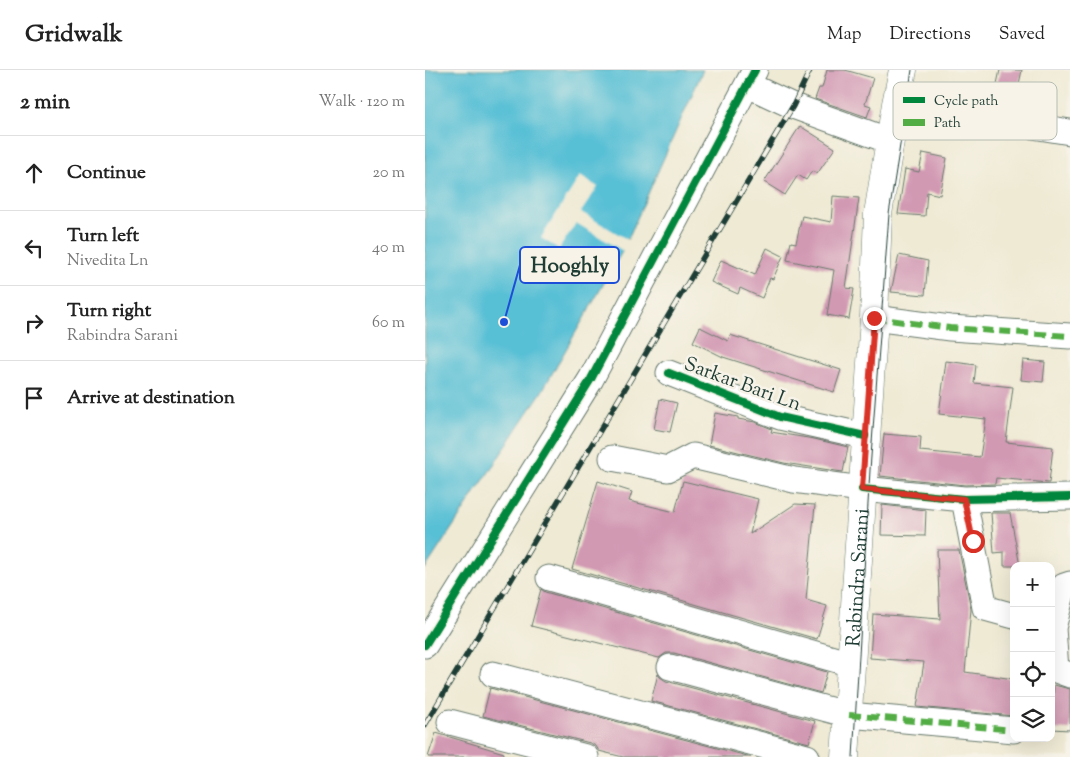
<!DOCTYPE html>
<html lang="en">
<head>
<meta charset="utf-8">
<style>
	body { margin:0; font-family:"Sorts Mill Goudy",serif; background:#f2f2f2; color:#222 }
	.controls { position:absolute; right:15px; bottom:15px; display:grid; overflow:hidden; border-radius:10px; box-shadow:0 5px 20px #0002 }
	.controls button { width:45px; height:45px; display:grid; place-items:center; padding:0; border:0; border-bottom:1px solid #e0e0e0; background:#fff; color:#222; font:25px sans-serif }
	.stop { position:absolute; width:15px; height:15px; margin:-11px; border:4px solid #d93025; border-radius:50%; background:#fff }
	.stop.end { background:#d93025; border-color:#fff; box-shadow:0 1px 5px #0008 }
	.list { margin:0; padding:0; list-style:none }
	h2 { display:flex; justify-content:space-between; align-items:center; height:65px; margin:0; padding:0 20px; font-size:21px }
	h2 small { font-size:16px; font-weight:400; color:#767676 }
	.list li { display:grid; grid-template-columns:32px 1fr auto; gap:15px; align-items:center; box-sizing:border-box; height:75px; padding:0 20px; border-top:1px solid #e0e0e0 }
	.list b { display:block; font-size:19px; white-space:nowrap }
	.list p { margin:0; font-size:16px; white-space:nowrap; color:#767676 }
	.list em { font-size:16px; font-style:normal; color:#767676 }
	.icon { flex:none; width:28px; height:28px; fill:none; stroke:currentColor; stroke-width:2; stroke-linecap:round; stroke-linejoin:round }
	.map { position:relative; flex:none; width:645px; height:687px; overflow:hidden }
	header { display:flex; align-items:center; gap:30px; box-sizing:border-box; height:70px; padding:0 25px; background:#fff; border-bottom:1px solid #e0e0e0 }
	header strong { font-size:24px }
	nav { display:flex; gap:28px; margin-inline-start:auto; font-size:18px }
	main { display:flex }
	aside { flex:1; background:#fff }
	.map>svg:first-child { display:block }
</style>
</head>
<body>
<header>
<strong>Gridwalk</strong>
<nav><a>Map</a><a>Directions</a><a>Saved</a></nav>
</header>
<main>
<aside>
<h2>2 min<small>Walk · 120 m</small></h2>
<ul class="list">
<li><svg class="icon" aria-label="ahead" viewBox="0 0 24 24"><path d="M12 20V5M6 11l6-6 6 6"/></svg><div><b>Continue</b></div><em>20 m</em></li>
<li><svg class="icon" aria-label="left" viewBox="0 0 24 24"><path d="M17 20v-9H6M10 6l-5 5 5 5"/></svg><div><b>Turn left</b><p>Nivedita Ln</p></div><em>40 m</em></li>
<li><svg class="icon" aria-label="right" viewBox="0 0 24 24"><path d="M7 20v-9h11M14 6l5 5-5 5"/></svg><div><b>Turn right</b><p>Rabindra Sarani</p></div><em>60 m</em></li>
<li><svg class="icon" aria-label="arrive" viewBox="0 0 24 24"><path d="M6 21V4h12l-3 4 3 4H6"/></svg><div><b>Arrive at destination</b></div></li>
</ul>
</aside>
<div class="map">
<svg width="645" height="687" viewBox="0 0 645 687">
	<rect width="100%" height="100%" fill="#f7f3e8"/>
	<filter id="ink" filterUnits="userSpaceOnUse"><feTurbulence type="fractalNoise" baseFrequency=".02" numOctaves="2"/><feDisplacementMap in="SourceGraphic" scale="10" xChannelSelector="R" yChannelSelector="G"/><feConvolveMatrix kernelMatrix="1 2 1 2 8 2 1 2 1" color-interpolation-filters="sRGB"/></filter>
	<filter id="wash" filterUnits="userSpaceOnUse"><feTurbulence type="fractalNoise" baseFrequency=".0096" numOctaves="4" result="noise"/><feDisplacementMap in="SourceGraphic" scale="20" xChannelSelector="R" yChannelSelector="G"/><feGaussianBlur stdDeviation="1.12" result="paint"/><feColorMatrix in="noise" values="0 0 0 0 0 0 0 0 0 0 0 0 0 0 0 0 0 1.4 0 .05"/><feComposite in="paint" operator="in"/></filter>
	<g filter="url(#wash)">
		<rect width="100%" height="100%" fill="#efead4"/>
		<path fill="#58c0d5" stroke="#3c7e84" d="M0 0H278L198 180 116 323 0 499Z"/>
		<path fill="#efead4" d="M155 106 173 117 156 142 205 171 200 182 151 153 134 179 116 168Z"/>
		<g id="blocks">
			<path fill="#d299b3" d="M402 0H420L448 8 440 34 446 36 442 47 390 29 394 18H397Z
				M575 0H597L594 14 627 21 623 39 569 28Z
				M375 56 410 78 392 104 387 101 381 110 373 105 360 125 339 112Z
				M498 83 522 88 515 125 502 122 500 146 473 144 480 99 494 102Z
				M408 126 434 128 421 218 429 219 424 249 402 245 409 200 362 190 366 172 371 173 377 146 406 152Z
				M342 178 358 186 348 209 345 208 337 228 315 218 313 224 286 212 296 190 330 205Z
				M474 185 503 191 500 225 466 222Z
				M275 257 303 271 305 265 416 300 409 322 298 287 268 272Z
				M598 290 620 292 618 312 596 310Z
				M521 291 551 295 549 313 588 317 581 372 628 377 624 413 571 408 570 414 540 415 455 406 459 364 496 367 495 381 555 387 561 349 514 344Z
				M235 329 252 333 245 362 229 359Z
				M290 343 313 347V349L330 352 347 359 346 362 389 369 423 377 418 402 359 393 284 375Z
				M173 411 207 422 204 431 250 442 258 411 333 429 325 464 370 434 390 435 381 530 402 536 392 569 147 499Z
				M457 435 501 440 500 466 456 465Z
				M566 443H585L595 496H579V482L569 483Z
				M512 480H534L546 539 540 602 589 609V646L492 637 499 592 445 588 448 544 515 549Z
				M116 519 120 522 402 602 396 623 249 583H241L234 588 106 556Z
				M233 604 235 607 241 611 390 651 384 673 226 631Z
				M629 615 645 619V660L626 659Z
				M65 618 326 687H198L174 681 171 676 165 673 58 646Z
				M11 663 79 683 78 687H3Z"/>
		</g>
	</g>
	<g filter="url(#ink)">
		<use href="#blocks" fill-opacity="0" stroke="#687a6c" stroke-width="1"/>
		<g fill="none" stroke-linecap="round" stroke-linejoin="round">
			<defs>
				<path id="minor" d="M323 15 368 36 465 71
					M471 34 645 62
					M449 248 525 258 645 266
					M244 303 355 347 440 366
					M187 388 243 399 268 386 369 410 437 419 539 429 645 427
					M539 429 560 538 589 546
					M124 508 426 594
					M626 558H628L631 600 645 605
					M628 558 639 516 645 514
					M0 575 166 309 330 0
					M245 597 424 645 589 660
					M68 604 382 687
					M25 652 161 687"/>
				<g id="major">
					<path id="s1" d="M420 687 449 248 453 144 471 34 478 0"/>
				</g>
			</defs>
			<use href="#minor" stroke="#687a6c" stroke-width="27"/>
			<use href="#major" stroke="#687a6c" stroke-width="29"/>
			<use href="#minor" stroke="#fff" stroke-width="25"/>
			<use href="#major" stroke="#fff" stroke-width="28"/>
			<path stroke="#1f3d34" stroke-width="1" d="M428 687 445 400 464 144 487 0"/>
			<defs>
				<path id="rail" d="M0 655 368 36 385 0"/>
			</defs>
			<use href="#rail" stroke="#1f3d34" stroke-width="5.5"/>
			<use href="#rail" stroke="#f7f3e8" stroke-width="4" stroke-dasharray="11" stroke-linecap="butt"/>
			<path stroke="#52ad45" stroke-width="6" stroke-dasharray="12 6" stroke-linecap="butt" d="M449 248 525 258 645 266
				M424 645 589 660"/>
			<defs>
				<path id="cycleway" d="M244 303 355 347 440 366
					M437 419 539 429 645 427
					M0 575 166 309 330 0"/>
			</defs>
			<use href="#cycleway" stroke="#f7f3e8" stroke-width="11"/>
			<use href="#cycleway" stroke="#00873e" stroke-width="8"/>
		</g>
	</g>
	<g fill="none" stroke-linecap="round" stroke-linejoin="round" filter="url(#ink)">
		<path stroke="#d93025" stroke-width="6" d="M449 248 437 419 539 429 548 471"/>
	</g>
	<g text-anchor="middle" stroke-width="5" stroke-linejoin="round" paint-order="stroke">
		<g font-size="20" fill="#1f3d34" stroke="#f7f3e8">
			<text transform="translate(318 313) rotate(20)" y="7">Sarkar Bari Ln</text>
			<text dy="7" stroke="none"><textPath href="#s1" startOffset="180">Rabindra Sarani</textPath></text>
		</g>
	</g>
	<rect x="468" y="12" width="164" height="58" rx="8" fill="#f7f3e8" stroke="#b6bcb2" stroke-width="1"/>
	<rect x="478" y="27" width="22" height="6" fill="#00873e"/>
	<rect x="478" y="49" width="22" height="7" fill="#52ad45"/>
	<g font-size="14" fill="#1f3d34">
		<text x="509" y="35">Cycle path</text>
		<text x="509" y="57">Path</text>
	</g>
	<path fill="none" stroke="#1d4ed8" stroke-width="2" d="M79 252L95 195"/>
	<circle fill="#1d4ed8" stroke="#f7f3e8" stroke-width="2" cx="79" cy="252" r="5"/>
	<rect fill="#f7f3e8" stroke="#1d4ed8" stroke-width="2" x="95" y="177" width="99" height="36" rx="5"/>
	<g font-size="21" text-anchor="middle" font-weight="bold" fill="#1f3d34">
		<text x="145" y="202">Hooghly</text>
	</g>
</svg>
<div class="controls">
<button>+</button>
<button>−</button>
<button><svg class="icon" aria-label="locate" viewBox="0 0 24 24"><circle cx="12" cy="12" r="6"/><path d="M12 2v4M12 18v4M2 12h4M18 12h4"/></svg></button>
<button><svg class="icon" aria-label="layers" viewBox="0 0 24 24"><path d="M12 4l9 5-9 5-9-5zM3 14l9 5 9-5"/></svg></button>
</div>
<div class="stop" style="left:548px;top:471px"></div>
<div class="stop end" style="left:449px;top:248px"></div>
</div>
</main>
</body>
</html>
